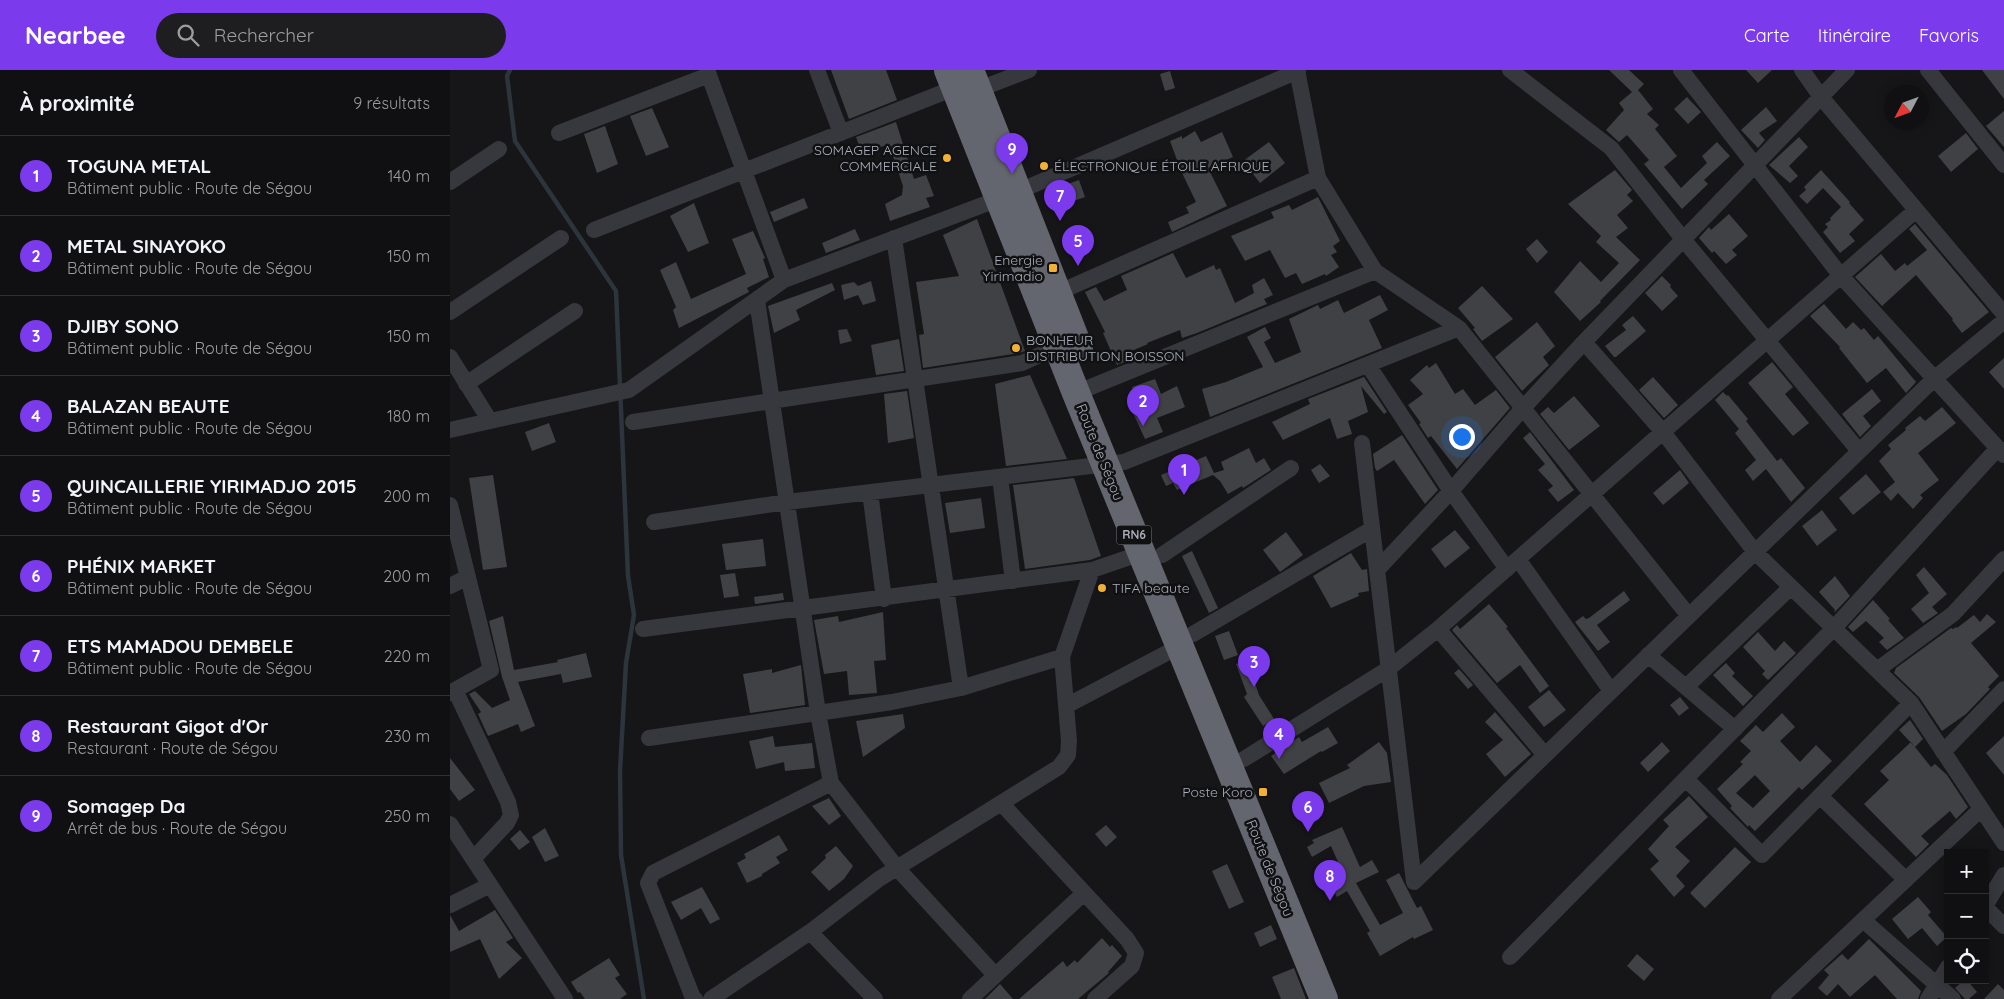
<!DOCTYPE html>
<html lang="fr">
<head>
<meta charset="utf-8">
<style>
	body { margin:0; font-family:Quicksand,sans-serif; background:#1e1e20; color:#f1f3f6 }
	.controls { position:absolute; right:15px; bottom:15px; display:grid; overflow:hidden; border-radius:0px; box-shadow:0 2px 12px #0003 }
	.controls button { width:45px; height:45px; display:grid; place-items:center; padding:0; border:0; border-bottom:1px solid #303032; background:#101012; color:#f1f3f6; font:25px sans-serif }
	.compass { position:absolute; left:1434px; top:15px; width:45px; height:45px; border-radius:50%; background:#101012; box-shadow:0 2px 12px #0003; rotate:229deg }
	.you { position:absolute; left:1011px; top:366px; width:18px; height:18px; margin:-12px; border:4px solid #fff; border-radius:50%; background:#1a73e8; box-shadow:0 0 0 8px #1a73e833 }
	.badge { display:grid; place-items:center; width:32px; height:32px; border-radius:50%; background:#7c3aed; color:#fff; font-size:16px; font-weight:700 }
	.pin { position:absolute; translate:-50% -41px; filter:drop-shadow(0 1px 2px #0008) }
	.pin::after { content:''; position:absolute; top:26px; width:18px; height:15px; background:inherit; clip-path:polygon(0 0,100% 0,50% 100%) }
	.list { margin:0; padding:0; list-style:none }
	h2 { display:flex; justify-content:space-between; align-items:center; height:65px; margin:0; padding:0 20px; font-size:21px }
	h2 small { font-size:16px; font-weight:400; color:#9c9d9f }
	.list li { display:grid; grid-template-columns:32px 1fr auto; gap:15px; align-items:center; box-sizing:border-box; height:80px; padding:0 20px; border-top:1px solid #303032 }
	.list b { display:block; font-size:19px; white-space:nowrap }
	.list p { margin:0; font-size:16px; white-space:nowrap; color:#9c9d9f }
	.list em { font-size:16px; font-style:normal; color:#9c9d9f }
	.icon { flex:none; width:28px; height:28px; fill:none; stroke:currentColor; stroke-width:2; stroke-linecap:round; stroke-linejoin:round }
	.map { position:relative; flex:none; width:1554px; height:929px; overflow:hidden }
	header { display:flex; align-items:center; gap:30px; box-sizing:border-box; height:70px; padding:0 25px; background:#7c3aed; color:#fff }
	header strong { font-size:24px }
	nav { display:flex; gap:28px; margin-inline-start:auto; font-size:18px }
	.search { width:350px; height:45px; background:#1e1e20; display:flex; align-items:center; gap:12px; box-sizing:border-box; padding:0 18px; border-radius:28px; color:#9c9d9f; font-size:19px }
	main { display:flex }
	aside { flex:1; background:#101012 }
	.map>svg:first-child { display:block }
</style>
</head>
<body>
<header>
<strong>Nearbee</strong>
<div class="search"><svg class="icon" aria-label="search" viewBox="0 0 24 24"><circle cx="10" cy="10" r="6"/><path d="M15 15l6 6"/></svg>Rechercher</div>
<nav><a>Carte</a><a>Itinéraire</a><a>Favoris</a></nav>
</header>
<main>
<aside>
<h2>À proximité<small>9 résultats</small></h2>
<ul class="list">
<li><span class="badge">1</span><div><b>TOGUNA METAL</b><p>Bâtiment public · Route de Ségou</p></div><em>140 m</em></li>
<li><span class="badge">2</span><div><b>METAL SINAYOKO</b><p>Bâtiment public · Route de Ségou</p></div><em>150 m</em></li>
<li><span class="badge">3</span><div><b>DJIBY SONO</b><p>Bâtiment public · Route de Ségou</p></div><em>150 m</em></li>
<li><span class="badge">4</span><div><b>BALAZAN BEAUTE</b><p>Bâtiment public · Route de Ségou</p></div><em>180 m</em></li>
<li><span class="badge">5</span><div><b>QUINCAILLERIE YIRIMADJO 2015</b><p>Bâtiment public · Route de Ségou</p></div><em>200 m</em></li>
<li><span class="badge">6</span><div><b>PHÉNIX MARKET</b><p>Bâtiment public · Route de Ségou</p></div><em>200 m</em></li>
<li><span class="badge">7</span><div><b>ETS MAMADOU DEMBELE</b><p>Bâtiment public · Route de Ségou</p></div><em>220 m</em></li>
<li><span class="badge">8</span><div><b>Restaurant Gigot d'Or</b><p>Restaurant · Route de Ségou</p></div><em>230 m</em></li>
<li><span class="badge">9</span><div><b>Somagep Da</b><p>Arrêt de bus · Route de Ségou</p></div><em>250 m</em></li>
</ul>
</aside>
<div class="map">
<svg width="1554" height="929" viewBox="0 0 1554 929">
	<rect width="100%" height="100%" fill="#161618"/>
	<g fill="none" stroke-linecap="round" stroke-linejoin="round">
		<path stroke="#2c353c" stroke-width="4.5" d="M60 0 57 6 65 71 166 221 178 506 184 545 176 593 170 701 171 785 194 929"/>
	</g>
	<path fill="#404145" fill-rule="evenodd" d="M381 0H436L447 30 399 49Z
		M1159 0H1179L1194 14 1188 20 1203 39 1197 44 1209 55 1205 59 1227 86 1214 97 1231 118 1257 93 1252 86 1267 72 1280 86 1254 110 1258 114 1232 139 1194 94 1199 90 1177 65 1169 72 1156 60 1174 40 1169 33 1182 22Z
		M1296 0H1322L1308 13Z
		M1532 0H1554V29Z
		M720 1 725 18 715 21 710 4Z
		M1237 27 1251 42 1238 54 1224 39Z
		M1316 37 1327 51 1309 63 1315 70 1308 78 1291 60Z
		M202 38 219 77 196 86 180 46Z
		M1554 41V77L1536 56Z
		M446 52 464 109 476 105 484 126 476 128 480 137 440 151 435 134 452 125 453 116 439 74 412 84 406 67Z
		M155 56 168 94 147 103 134 64Z
		M745 61 751 72 772 62 783 87 758 98 777 136 722 162 718 152 739 143 736 137 746 132 731 101 720 71 732 66V69Z
		M1516 63 1528 79 1501 102 1488 86Z
		M1349 67 1358 77 1339 96 1348 106 1340 113 1319 95Z
		M819 72 835 93 810 113 793 91Z
		M1165 100 1182 120 1177 125 1183 131 1167 145 1178 158 1166 167 1190 190 1150 231 1151 232 1130 251 1104 222 1130 191 1151 212 1169 193 1146 172 1151 166 1118 134Z
		M1371 100 1400 132 1399 133 1414 150 1399 164 1405 171 1390 183 1373 162 1378 157 1375 154 1381 150 1380 148 1391 137 1373 118 1357 134 1349 126 1356 120 1354 117Z
		M629 110 635 127 607 137 601 120Z
		M868 127 890 171 883 176 887 182 881 185 889 197 876 206 875 204 852 214 846 203 835 208 820 180 795 191 781 166 824 148 821 142 839 135 842 140Z
		M354 128 358 138 324 152 320 142Z
		M244 133 259 173 238 182 220 146Z
		M1279 144 1298 166 1282 180 1287 185 1276 194 1264 181 1262 183 1249 168 1259 157 1261 160Z
		M527 149 575 281 569 283 473 298 469 265 474 264 466 212 509 206 493 165Z
		M1465 154 1539 242 1512 263 1502 250 1503 249 1466 205 1432 236 1405 207 1431 184 1445 201 1455 193 1457 196 1477 180 1459 159Z
		M405 159 410 170 376 183 372 173Z
		M303 161 315 188 313 189 319 207 297 218 299 222 229 258 223 240 226 237 210 200 226 192 241 229 296 204 282 169Z
		M1087 169 1098 182 1087 193 1076 179Z
		M723 183 736 208 764 195 766 200 770 198 785 233 804 223 802 215 814 208 823 225 814 229 817 234 747 263 732 268 730 260 697 273 698 274 679 282 682 289 667 295 653 263 655 262 635 222 646 217 654 231 677 220 671 206Z
		M1212 206 1221 215 1220 217 1228 226 1212 241 1195 223Z
		M421 211 426 231 413 235 408 225 394 230 391 215 404 212 408 216Z
		M382 213 385 220 346 240 350 250 324 263 318 236Z
		M1032 216 1063 249 1032 271 1023 259 1025 258 1008 238Z
		M930 225 938 240 919 250 932 278 760 347 752 319 776 312 813 297 797 267 815 257 821 268 814 272 825 293 851 282 839 249 868 235 870 239 888 230 894 243Z
		M1374 234 1396 259 1403 252 1411 260 1414 258 1424 270 1428 266 1466 312 1456 323 1436 298 1417 313 1389 278 1390 277 1360 246Z
		M1183 246 1196 261 1166 287H1164L1155 276 1176 260 1172 255Z
		M1087 252 1105 276 1093 287 1099 295 1072 321 1045 287Z
		M397 259 402 271 390 274 388 260Z
		M449 269 454 301 426 305 421 275Z
		M1554 288V319L1539 302Z
		M1322 292 1343 317 1335 324 1359 353 1343 366 1298 313Z
		M986 293 1005 324 1013 319 1025 335 1046 320 1060 338 1007 399 981 366 978 368 969 354 971 353 958 335 973 324 960 310 977 295 979 298Z
		M580 305 617 389 556 396 545 314Z
		M914 307 937 342 934 344 911 316 918 342 898 351 902 364 887 369 880 348 833 370 822 352 860 334 858 329Z
		M1203 307 1228 335 1214 348 1189 320Z
		M705 309 711 324 727 316 735 337 707 348 713 362 695 369 678 332 686 329 682 317Z
		M1422 319 1431 331 1413 346 1421 356 1410 367 1392 344Z
		M457 321 464 368 438 373 434 324Z
		M1273 322 1277 326 1278 325 1298 349 1296 351 1327 391 1331 388 1355 418 1341 432 1316 399 1303 411 1295 400 1306 390 1285 363 1289 359 1265 330Z
		M1124 326 1150 356 1119 380 1090 344 1098 337 1104 343Z
		M1492 337 1506 353 1468 383 1489 410 1470 425 1473 428 1463 439 1448 423 1441 431 1433 422 1445 412 1429 391 1441 379 1438 375 1456 360 1455 358 1470 346 1475 351Z
		M99 353 106 372 82 381 75 362Z
		M1080 362 1124 420 1108 432 1098 420 1103 416 1088 400 1095 394 1073 368Z
		M952 365 988 420 975 434 944 390 927 401 925 398 923 384Z
		M799 378 806 393 814 388 821 400 793 418 792 416 778 424 770 411 763 405 727 420 723 413 716 416 711 405 756 386 764 403 774 400 771 392Z
		M870 394 880 406 869 413 861 400Z
		M1230 400 1239 413 1213 435 1203 423Z
		M1416 404 1431 422 1403 445 1389 428Z
		M43 405 57 497 33 500 19 408Z
		M624 408 651 486 640 490 575 499 563 415Z
		M531 428 535 458 500 463 495 433Z
		M1372 440 1387 460 1367 476 1352 456Z
		M1005 460 1020 478 995 498 981 479Z
		M836 462 853 485 830 502 813 480Z
		M313 469 316 496 276 500 272 474Z
		M742 481 768 538 759 543 732 486Z
		M901 483 912 500 917 499 919 521 908 523 909 526 881 538 863 506Z
		M1474 497 1497 524 1482 537 1488 543 1473 553 1461 539 1479 523 1466 505Z
		M285 503 289 526 274 528 270 505Z
		M1385 506 1400 526 1384 543 1385 540 1369 522Z
		M1174 521 1180 530 1147 555 1160 572 1148 581 1125 552 1133 546 1136 549 1139 548Z
		M333 523 334 530 305 534 304 527Z
		M1423 530 1440 549 1438 550 1454 568 1437 580 1429 572 1434 568 1416 551 1403 562 1398 557Z
		M1039 534 1058 557 1056 558 1099 616 1090 623 1070 595 1047 613 1002 560 1007 555 1010 559Z
		M433 542 436 590 424 591 427 623 399 625 397 601 374 604 364 550 388 546 389 552Z
		M1537 544 1546 552 1521 573 1549 606 1538 617 1540 619 1516 644 1492 661 1469 627 1444 603 1446 598 1501 558 1503 559 1506 557 1507 558 1524 545 1530 552Z
		M53 546 64 600 108 592 107 590 136 583 142 607 113 613 111 604 68 612 85 656 71 662 68 654 38 666 28 644 31 642 19 624 25 621 42 638 60 630 52 607 39 551Z
		M779 561 788 585 774 590 765 566Z
		M1308 562 1325 581 1334 571 1346 583 1318 610 1312 604 1315 601 1293 577Z
		M797 590 809 625 824 649 813 656 794 627 797 624 786 594Z
		M1276 593 1285 603 1282 606 1303 626 1293 636 1263 605Z
		M351 595 355 635 300 643 293 604 322 599V603Z
		M1009 599 1023 615 1018 619 1004 603Z
		M1099 620 1116 640 1094 657 1078 637Z
		M1230 627 1239 638 1229 646 1220 635Z
		M1045 642 1081 684 1055 707 1036 684 1053 670 1035 652Z
		M1332 643 1345 657 1330 671 1350 692 1366 675 1382 691 1352 720 1349 717 1305 761 1299 755 1298 757 1280 738 1282 736 1267 719 1293 694 1290 692 1301 681 1290 671 1306 655 1313 662ZM1305 705 1320 721 1303 738 1286 723Z
		M453 644 455 658 413 687 406 651Z
		M1460 650 1473 669 1465 677 1449 660Z
		M878 657 888 673 872 682 871 681 834 704 821 686 849 667 852 672Z
		M323 666 325 677 362 673 365 698 335 701 334 692 306 699 299 671Z
		M1554 666V705L1536 683Z
		M929 672 937 683 941 712 914 716 879 733 869 713 900 698 897 695Z
		M1212 672 1220 681 1198 702 1190 693Z
		M1461 672 1481 697 1485 694 1497 705 1518 737 1506 749 1500 741 1471 766 1479 774 1466 787 1414 734 1439 710 1430 701Z
		M0 688 25 720 9 731 0 719Z
		M1239 726 1258 747 1225 777 1240 791 1226 806 1235 816 1224 827 1200 799 1209 791 1198 779 1219 756 1213 750Z
		M379 728 391 746 379 755 362 736Z
		M656 755 667 767 656 777 645 764Z
		M892 757 910 797 922 790 929 802 906 813 930 855 953 843 936 810 949 803 967 838 971 836 983 860 964 869 963 867 930 886 917 863 920 861 897 821 887 827 877 808 892 801 881 776 862 787 857 777 864 773 862 770Z
		M95 758 109 786 95 792 82 767Z
		M70 760 80 772 69 780 60 769Z
		M329 765 338 780 326 787 330 793 312 804V806L297 813 287 793 296 788 294 784Z
		M386 776 403 796 394 809 379 821 361 802 376 788 375 785Z
		M1285 777 1301 792 1255 838 1240 823Z
		M777 794 794 832 779 839 762 801Z
		M252 817 270 849 260 854 251 838 231 850 221 832Z
		M1468 827 1481 842 1478 845 1497 867 1487 876 1472 858 1458 869 1442 849Z
		M45 840 63 868 56 872 72 888 49 909 30 869 0 882V845L9 861Z
		M821 855 827 869 810 877 804 863Z
		M652 868 660 877 662 875 672 886 658 902 659 903 628 929H569L613 891 617 897 625 890 627 893Z
		M1419 869 1471 921 1468 929H1447L1425 905 1400 927 1388 914 1377 926 1368 918 1379 905 1374 900 1392 884 1398 890Z
		M1187 884 1204 899 1194 911 1177 896Z
		M159 888 170 905 165 908 177 924 170 929H135L130 922 128 923 121 912Z
		M844 898 856 929H831L822 907Z
		M1514 910H1517L1527 922 1519 929H1515L1505 918Z
		M550 914 563 929H535Z
		M1548 914 1554 920V929H1534Z"/>
	<g fill="none" stroke-linecap="round" stroke-linejoin="round">
		<path stroke="#37383d" stroke-width="16" d="M257 0 334 210
			M367 0 391 63
			M847 0 868 108 925 201 1009 258 1239 546
			M1060 0 1161 78 1233 169 1409 381
			M1231 0 1391 206 1554 385
			M1352 0 1371 27 1554 244
			M1478 0 1554 95
			M527 20 579 0
			M109 63 259 5
			M0 112 49 79
			M144 160 512 15
			M444 168 511 618
			M607 223 868 108
			M307 230 368 643 381 713 447 798 545 905
			M0 242 111 168
			M1134 272 1213 362 1305 482 1461 633 1554 773
			M0 287 40 351
			M918 295 1001 421 1057 499
			M16 314 125 241
			M626 323 925 201
			M183 352 572 293 614 274
			M0 360 179 320 334 210 567 122 848 1
			M912 373 964 812
			M550 407 563 511
			M420 422 434 529
			M0 435 41 600 0 623
			M204 452 337 432 674 392 1009 258
			M712 485 841 398
			M1068 489 1161 621
			M927 500 1001 421 1073 338 1134 272 1397 0
			M0 516 18 507
			M193 559 642 500 692 483
			M988 559 1095 685
			M743 564 922 459
			M1198 585 1285 659
			M1427 600 1503 544 1554 489
			M1236 617 1341 517
			M5 620 58 732 61 745 57 753 23 789
			M616 636 730 576
			M199 668 442 632 511 618 612 587
			M1493 682 1554 619
			M794 689 938 599 988 559 1466 140
			M1236 709 1312 785 1461 633
			M1370 726 1456 810
			M551 733 677 869 686 883 682 896 645 929
			M0 754 115 929
			M964 812 1484 309 1554 251
			M0 835 40 815
			M1535 836 1554 805
			M1535 837 1554 856
			M1413 850 1503 929
			M360 862 425 929
			M1060 887 1384 558 1548 378
			M245 929 243 928 198 813 203 803 381 713
			M261 929 360 862 429 809 609 697 618 685 619 671 612 587 642 500
			M520 929 634 823
			M1329 929 1531 739
			M1478 929 1498 897"/>
		<path stroke="#63666e" stroke-width="28" d="M498 0 626 323 874 929
			M520 0 629 278"/>
	</g>
	<g fill="#f2b134" stroke="#111113" stroke-width="2">
		<circle cx="497" cy="88" r="5"/>
		<circle cx="594" cy="96" r="5"/>
		<rect x="598" y="193" width="10" height="10" rx="2.5"/>
		<circle cx="566" cy="278" r="5"/>
		<circle cx="652" cy="518" r="5"/>
		<rect x="808" y="717" width="10" height="10" rx="2.5"/>
	</g>
	<g text-anchor="middle" stroke-width="5" stroke-linejoin="round" paint-order="stroke">
		<rect fill="#111113" stroke="#7b7e86" stroke-width="1" x="666.5" y="455.5" width="35" height="19" rx="4"/>
		<g font-size="12" font-weight="bold" fill="#a8adb8">
			<text x="684" y="469">RN6</text>
		</g>
		<g font-size="14" fill="#a8adb8" stroke="#111113" text-anchor="end">
			<text x="487" y="85">SOMAGEP AGENCE<tspan x="487" dy="16">COMMERCIALE</tspan></text>
			<text x="604" y="101" text-anchor="start">ÉLECTRONIQUE ÉTOILE AFRIQUE</text>
			<text x="593" y="195">Energie<tspan x="593" dy="16">Yirimadio</tspan></text>
			<text x="576" y="275" text-anchor="start">BONHEUR<tspan x="576" dy="16">DISTRIBUTION BOISSON</tspan></text>
			<text x="662" y="523" text-anchor="start">TIFA beaute</text>
			<text x="803" y="727">Poste Koro</text>
		</g>
		<g font-size="14" fill="#a8adb8" stroke="#111113">
			<text transform="translate(650 382) rotate(68)" y="5">Route de Ségou</text>
			<text transform="translate(820 798) rotate(68)" y="5">Route de Ségou</text>
		</g>
	</g>
</svg>
<div class="controls">
<button>+</button>
<button>−</button>
<button><svg class="icon" aria-label="locate" viewBox="0 0 24 24"><circle cx="12" cy="12" r="6"/><path d="M12 2v4M12 18v4M2 12h4M18 12h4"/></svg></button>
</div>
<svg class="compass" viewBox="-18 -18 36 36"><path d="M0-13l5 13h-10z" fill="#e53935"/><path d="M0 13l5-13h-10z" fill="#9c9d9f"/></svg>
<div class="you"></div>
<div class="pin badge" style="left:734px;top:425px">1</div>
<div class="pin badge" style="left:693px;top:356px">2</div>
<div class="pin badge" style="left:804px;top:617px">3</div>
<div class="pin badge" style="left:829px;top:689px">4</div>
<div class="pin badge" style="left:628px;top:196px">5</div>
<div class="pin badge" style="left:858px;top:762px">6</div>
<div class="pin badge" style="left:610px;top:151px">7</div>
<div class="pin badge" style="left:880px;top:831px">8</div>
<div class="pin badge" style="left:562px;top:104px">9</div>
</div>
</main>
</body>
</html>
